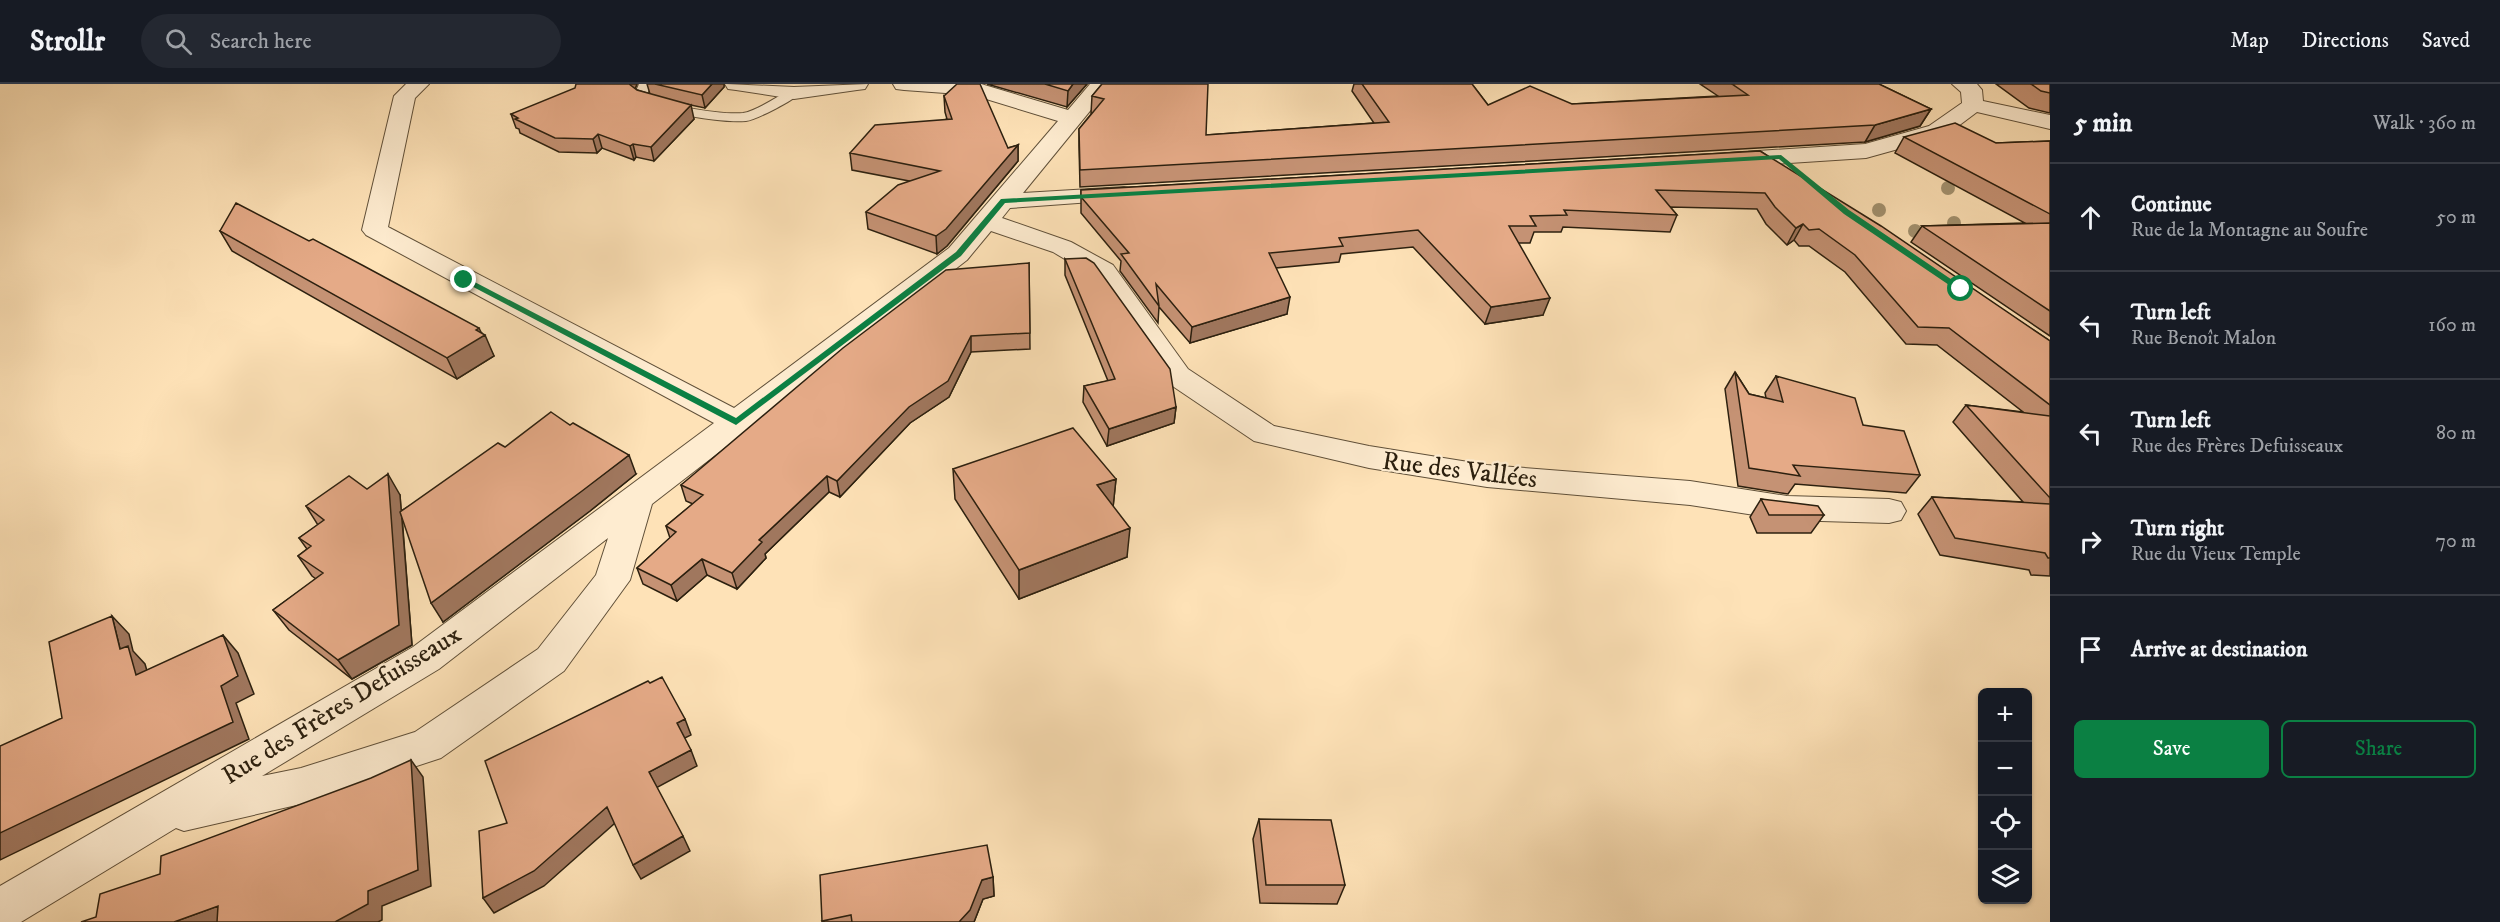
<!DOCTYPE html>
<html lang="en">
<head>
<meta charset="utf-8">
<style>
	body { margin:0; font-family:"IM FELL DW Pica",serif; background:#242831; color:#f1f3f6 }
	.controls { position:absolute; right:18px; bottom:18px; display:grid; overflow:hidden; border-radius:9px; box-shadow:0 2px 4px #0004 }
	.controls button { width:54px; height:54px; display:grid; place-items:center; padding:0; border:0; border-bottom:2px solid #363941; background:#171b24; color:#f1f3f6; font:30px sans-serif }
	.stop { position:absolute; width:18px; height:18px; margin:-14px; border:4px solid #0b8043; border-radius:50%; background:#fff }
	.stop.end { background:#0b8043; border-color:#fff; box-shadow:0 2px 6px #0008 }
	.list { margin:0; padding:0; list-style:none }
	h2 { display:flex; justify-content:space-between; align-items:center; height:78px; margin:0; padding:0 24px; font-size:26px }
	h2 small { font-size:20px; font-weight:400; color:#9ea1a6 }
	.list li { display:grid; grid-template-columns:39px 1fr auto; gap:18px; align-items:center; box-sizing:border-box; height:108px; padding:0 24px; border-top:2px solid #363941 }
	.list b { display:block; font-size:22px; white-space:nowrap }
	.list p { margin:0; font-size:20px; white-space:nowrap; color:#9ea1a6 }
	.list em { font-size:20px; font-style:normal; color:#9ea1a6 }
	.actions { display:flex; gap:12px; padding:18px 24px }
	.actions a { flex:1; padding:14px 0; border:2px solid #0b8043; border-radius:9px; text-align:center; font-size:21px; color:#0b8043 }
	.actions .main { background:#0b8043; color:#fff }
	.icon { flex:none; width:33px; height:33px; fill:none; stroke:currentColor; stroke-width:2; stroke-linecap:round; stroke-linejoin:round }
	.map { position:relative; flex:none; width:2050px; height:838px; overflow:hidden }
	header { display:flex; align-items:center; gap:36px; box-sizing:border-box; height:84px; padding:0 30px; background:#171b24; border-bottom:2px solid #363941 }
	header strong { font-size:28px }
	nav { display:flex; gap:33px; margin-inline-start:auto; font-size:21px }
	.search { width:420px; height:54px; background:#242831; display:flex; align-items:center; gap:15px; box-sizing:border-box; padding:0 21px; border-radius:33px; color:#9ea1a6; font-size:22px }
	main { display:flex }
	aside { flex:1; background:#171b24 }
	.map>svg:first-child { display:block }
</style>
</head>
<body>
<header>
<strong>Strollr</strong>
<div class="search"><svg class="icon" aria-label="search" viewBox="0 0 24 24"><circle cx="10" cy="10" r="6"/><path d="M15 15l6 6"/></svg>Search here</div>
<nav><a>Map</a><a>Directions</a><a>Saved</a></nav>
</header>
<main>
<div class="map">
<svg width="2050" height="838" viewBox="0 0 2050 838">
	<rect width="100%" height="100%" fill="#fee2b7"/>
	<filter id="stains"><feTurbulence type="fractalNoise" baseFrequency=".00333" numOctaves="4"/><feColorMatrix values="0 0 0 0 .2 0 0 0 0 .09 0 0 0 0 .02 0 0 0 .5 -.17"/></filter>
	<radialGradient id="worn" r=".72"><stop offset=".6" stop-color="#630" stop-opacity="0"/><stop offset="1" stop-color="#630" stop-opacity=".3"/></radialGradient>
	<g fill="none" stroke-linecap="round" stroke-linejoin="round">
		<defs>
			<path id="service" d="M639 0H651L647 11C664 22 722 31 743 29 757 27 776 13 790 6L794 5 800 9C794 16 756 36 746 37 723 39 649 29 634 12Z"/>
			<path id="minor" d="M406 0H429L415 14 388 143 734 324 949 164 1058 37 973 11 904 6 896 5 893 0H981L1068 26 1090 0H1112L1023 109 1124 103 1133 105 1136 110 1133 115 1010 124 1002 134 1071 158 1113 181 1188 285 1274 342 1369 362 1487 381 1690 397 1787 412 1889 415 1901 418 1906 427 1901 436 1889 439 1787 436 1690 421 1487 403 1369 384 1254 357 1168 299 1095 193 1053 168 991 147 967 176 652 420 630 496 564 587 441 674 301 720 184 747 176 744 21 838H0V802L413 563 714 339 366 151 362 146 394 12ZM608 454 596 491 538 565 415 648 301 684 262 692 439 585Z
				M725 0 794 3 868 0 865 5 857 6 794 15 736 6 728 5Z
				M1952 0H1977L1982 6 1983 17 2050 31V45L1977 28 1945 52 1866 74 1727 83 1719 81 1715 76 1719 71 1727 69 1865 60 1929 42 1962 19 1961 8Z"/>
		</defs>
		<use href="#service" stroke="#605039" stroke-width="2"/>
		<use href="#minor" stroke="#605039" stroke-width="2"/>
		<use href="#service" fill="#feecd0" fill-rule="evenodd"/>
		<use href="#minor" fill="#feecd0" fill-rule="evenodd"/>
	</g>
	<g fill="#a39270">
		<circle cx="1948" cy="104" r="7"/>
		<circle cx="1879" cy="126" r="7"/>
		<circle cx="1954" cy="139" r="7"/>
		<circle cx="1915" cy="147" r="7"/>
	</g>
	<path fill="#c59274" stroke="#2c200f" stroke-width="1.5" d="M637 0 635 4 637 6 650 10 647 0H724V3L705 24 686 20 694 35 654 77 636 73 634 76 602 64 597 69 559 68 520 49 519 45 516 44 511 30Z
		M987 0H1087L1067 23Z
		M1102 0 1206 51 1374 39 1352 7 1354 0H1472L1488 21 1572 20 1718 12 1700 0H1879L1931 25 1920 42 1865 58 1080 103 1079 62V45L1092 29H1091L1092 12Z
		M1996 0H2050V29L2029 24Z
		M944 12 1008 64 1018 61V77L947 162 937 170 868 145 866 128 909 97 852 86 850 69 947 35 945 28Z
		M1904 53 1996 59 2050 57V252L1911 158 1922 142 2025 139 1895 69Z
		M1760 67 2050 257V492L2031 491 2029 486 1940 471 1918 430 1932 413 2023 418 1953 338 1966 321 2023 328 1937 261 1906 260 1845 188 1809 162H1799L1794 156 1787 161 1766 140 1757 125 1670 123 1677 131 1670 148 1563 143 1561 148H1534L1530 159H1518L1543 231 1485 240 1413 163 1341 170 1339 178 1276 184 1287 230 1190 259 1159 223 1158 239 1120 187 1121 177 1081 129V106Z
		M220 147 309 157 482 249 494 272 457 295 232 167Z
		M1065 175 1176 323 1174 339 1107 362 1083 318 1084 302 1108 297 1065 191Z
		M1029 179 1030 265 971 268 949 313 910 339 840 413 829 408 765 470 766 474 737 505 707 491 677 517 643 500 637 484 670 454 666 442 693 420 686 417 681 401Z
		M1735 288 1749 310 1766 314 1765 309 1776 292 1863 341 1920 391 1906 409 1795 400 1788 410 1738 402 1725 305Z
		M505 363 636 390 590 427 443 538 402 432 412 561 352 595 289 546 273 526 316 495 312 492 298 472 307 465 299 454 318 441 306 422 367 405 400 411 401 427Z
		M953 385 1116 395 1113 423 1127 473 1019 515 955 415Z
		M1761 415 1824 431 1811 449H1757L1750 433Z
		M1259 735 1345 801 1337 820 1260 819 1253 755Z
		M993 793 994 812 983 815 974 838H823L822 837Z"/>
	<path fill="#a0775e" stroke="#2c200f" stroke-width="1.5" d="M629 0H637L632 13Z
		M712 0H724V3L705 24 702 11Z
		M1073 0H1087L1067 23 1068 7Z
		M691 21 694 35 654 77 651 63Z
		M1931 25 1920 42 1865 58 1875 41Z
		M598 50 602 64 597 69 593 55Z
		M633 60 636 73 634 76 630 62Z
		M1018 61V77L947 162 937 170 936 152Z
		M1803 140 1794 156 1787 161 1796 144Z
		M1290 213 1287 230 1190 259 1192 243Z
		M1550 214 1543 231 1485 240 1491 223Z
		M479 244 483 252 485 251 494 272 457 295 447 274 476 246Z
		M971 252V268L949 313 910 339 840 413 837 397Z
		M1176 323 1174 339 1107 362 1109 345Z
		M629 371 636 390 590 427 443 538 431 519Z
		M388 390 400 411 412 561 352 595 338 576Z
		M827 392 829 408 765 470 766 474 737 505 732 489 759 456Z
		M1116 395 1113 424 1097 401Z
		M1130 444 1127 473 1019 515V486Z
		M702 475 707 491 677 517 671 501Z
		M112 532 129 550 133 567 145 580 153 608 136 591 120 565Z
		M223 551 238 569 254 610 236 619 249 655 0 776V749Z
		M685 635 691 651 683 655 677 639Z
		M691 666 697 682 656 704 649 688Z
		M411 676 423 693 431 802 382 822V836L378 838H335L368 807Z
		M607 723 615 739 544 802 494 829 483 814Z
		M683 752 690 767 641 795 633 781Z
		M993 793 994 812 983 815 974 838H959L982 796Z
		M218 822 232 838H174Z"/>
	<path fill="#e5aa87" stroke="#2c200f" stroke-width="1.5" d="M576 0H629L637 6 691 21 651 63 633 60 630 62 598 50 593 55 555 54 515 35 518 34 511 30 575 4Z
		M655 0H712L702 11Z
		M957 0H980L1008 64 1018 61 946 145 936 152 866 128 898 101 940 87 850 69 875 41 952 35 944 12Z
		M1045 0H1073L1068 7Z
		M1102 0H1208L1206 51 1389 38 1362 0H1472L1488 21 1530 2 1572 20 1748 11 1732 0H1879L1931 25 1875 41 1080 86 1079 45 1104 15 1092 12Z
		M2031 0H2050V9L2041 7Z
		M1955 39 1996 59 2050 57V130L1904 53Z
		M1760 67 1881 142 2050 257V321L1949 244 1918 243 1855 171 1819 145 1809 146 1803 140 1796 144 1775 123 1765 109 1656 106 1677 131 1564 126 1567 131 1530 132 1536 142H1509L1550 214 1491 223 1418 146 1339 154 1343 162 1269 169 1290 213 1192 243 1156 200 1159 222 1121 170 1129 169 1081 113V106Z
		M236 119 309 157 313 155 362 181 479 244 476 246 485 251 447 274 220 147Z
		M2050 139V227L1922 142Z
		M1086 174 1094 179 1170 285 1176 323 1109 345 1084 302 1115 295 1065 175Z
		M1029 179 1030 249 971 252 948 297 909 323 837 397 827 392 759 456 762 458 732 489 702 475 671 501 637 484 676 448 666 442 703 411 681 401 843 264 946 186Z
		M1735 288 1749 310 1783 318 1776 292 1855 314 1863 341 1904 347 1920 391 1793 381 1800 392 1749 384Z
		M1966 321 2050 332V414Z
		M551 328 570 341 573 339 629 371 582 407 431 519 400 428 498 359 505 363Z
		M1073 344 1116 395 1097 401 1130 444 1019 486 953 385Z
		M388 390 399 541 338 576 273 526 323 489 298 472 311 462 299 454 324 436 306 422 349 392 367 405Z
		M1932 413 2050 420V474H2048L2045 469 1955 454Z
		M1761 415 1818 422 1824 431H1769Z
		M112 532 120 565 128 562 136 591 223 551 238 592 221 602 233 638 0 749V662L62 634 49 558Z
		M662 593 685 635 677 639 691 666 649 688 683 752 633 781 607 723 534 787 483 814 479 747 507 739 485 677 648 597 650 599Z
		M411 676 418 786 368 807V820L335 838H217L218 822 174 838H81L96 833 100 810 160 790 161 772 371 694Z
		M1259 735 1331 736 1345 801H1266Z
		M987 761 993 793 982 796 970 826 959 838H852L851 831 822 837 820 791Z"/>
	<path fill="#0b8043" d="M1781 71 1849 126 1964 204V207H1958L1844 130 1779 75 1005 119 961 172 736 341 460 196 467 194 736 334 956 168 1001 115Z"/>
	<g text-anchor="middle" stroke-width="4.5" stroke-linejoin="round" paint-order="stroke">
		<g font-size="26" fill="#2c200f" stroke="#feecd0">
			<text transform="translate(1460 385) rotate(7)" y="9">Rue des Vallées</text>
			<text transform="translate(341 620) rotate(-32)" y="9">Rue des Frères Defuisseaux</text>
		</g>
	</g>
	<rect width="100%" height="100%" filter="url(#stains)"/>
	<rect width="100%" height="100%" fill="url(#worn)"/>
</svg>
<div class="controls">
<button>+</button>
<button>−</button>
<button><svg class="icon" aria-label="locate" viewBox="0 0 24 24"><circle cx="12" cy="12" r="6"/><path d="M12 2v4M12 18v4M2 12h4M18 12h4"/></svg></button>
<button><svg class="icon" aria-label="layers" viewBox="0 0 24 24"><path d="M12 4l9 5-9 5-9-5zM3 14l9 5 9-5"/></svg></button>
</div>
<div class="stop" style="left:1961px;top:205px"></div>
<div class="stop end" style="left:464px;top:196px"></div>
</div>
<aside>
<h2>5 min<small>Walk · 360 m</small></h2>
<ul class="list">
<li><svg class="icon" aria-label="ahead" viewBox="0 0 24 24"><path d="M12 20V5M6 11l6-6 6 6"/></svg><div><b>Continue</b><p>Rue de la Montagne au Soufre</p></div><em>50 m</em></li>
<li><svg class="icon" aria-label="left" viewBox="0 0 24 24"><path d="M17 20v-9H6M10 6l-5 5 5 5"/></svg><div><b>Turn left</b><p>Rue Benoît Malon</p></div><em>160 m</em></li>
<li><svg class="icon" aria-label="left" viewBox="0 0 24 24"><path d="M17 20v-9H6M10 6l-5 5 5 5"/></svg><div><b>Turn left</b><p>Rue des Frères Defuisseaux</p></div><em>80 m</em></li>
<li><svg class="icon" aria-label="right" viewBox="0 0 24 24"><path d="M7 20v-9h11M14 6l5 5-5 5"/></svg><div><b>Turn right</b><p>Rue du Vieux Temple</p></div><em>70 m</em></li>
<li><svg class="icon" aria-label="arrive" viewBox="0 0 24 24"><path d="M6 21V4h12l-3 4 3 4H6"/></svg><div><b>Arrive at destination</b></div></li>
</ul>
<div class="actions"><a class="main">Save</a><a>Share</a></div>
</aside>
</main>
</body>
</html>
